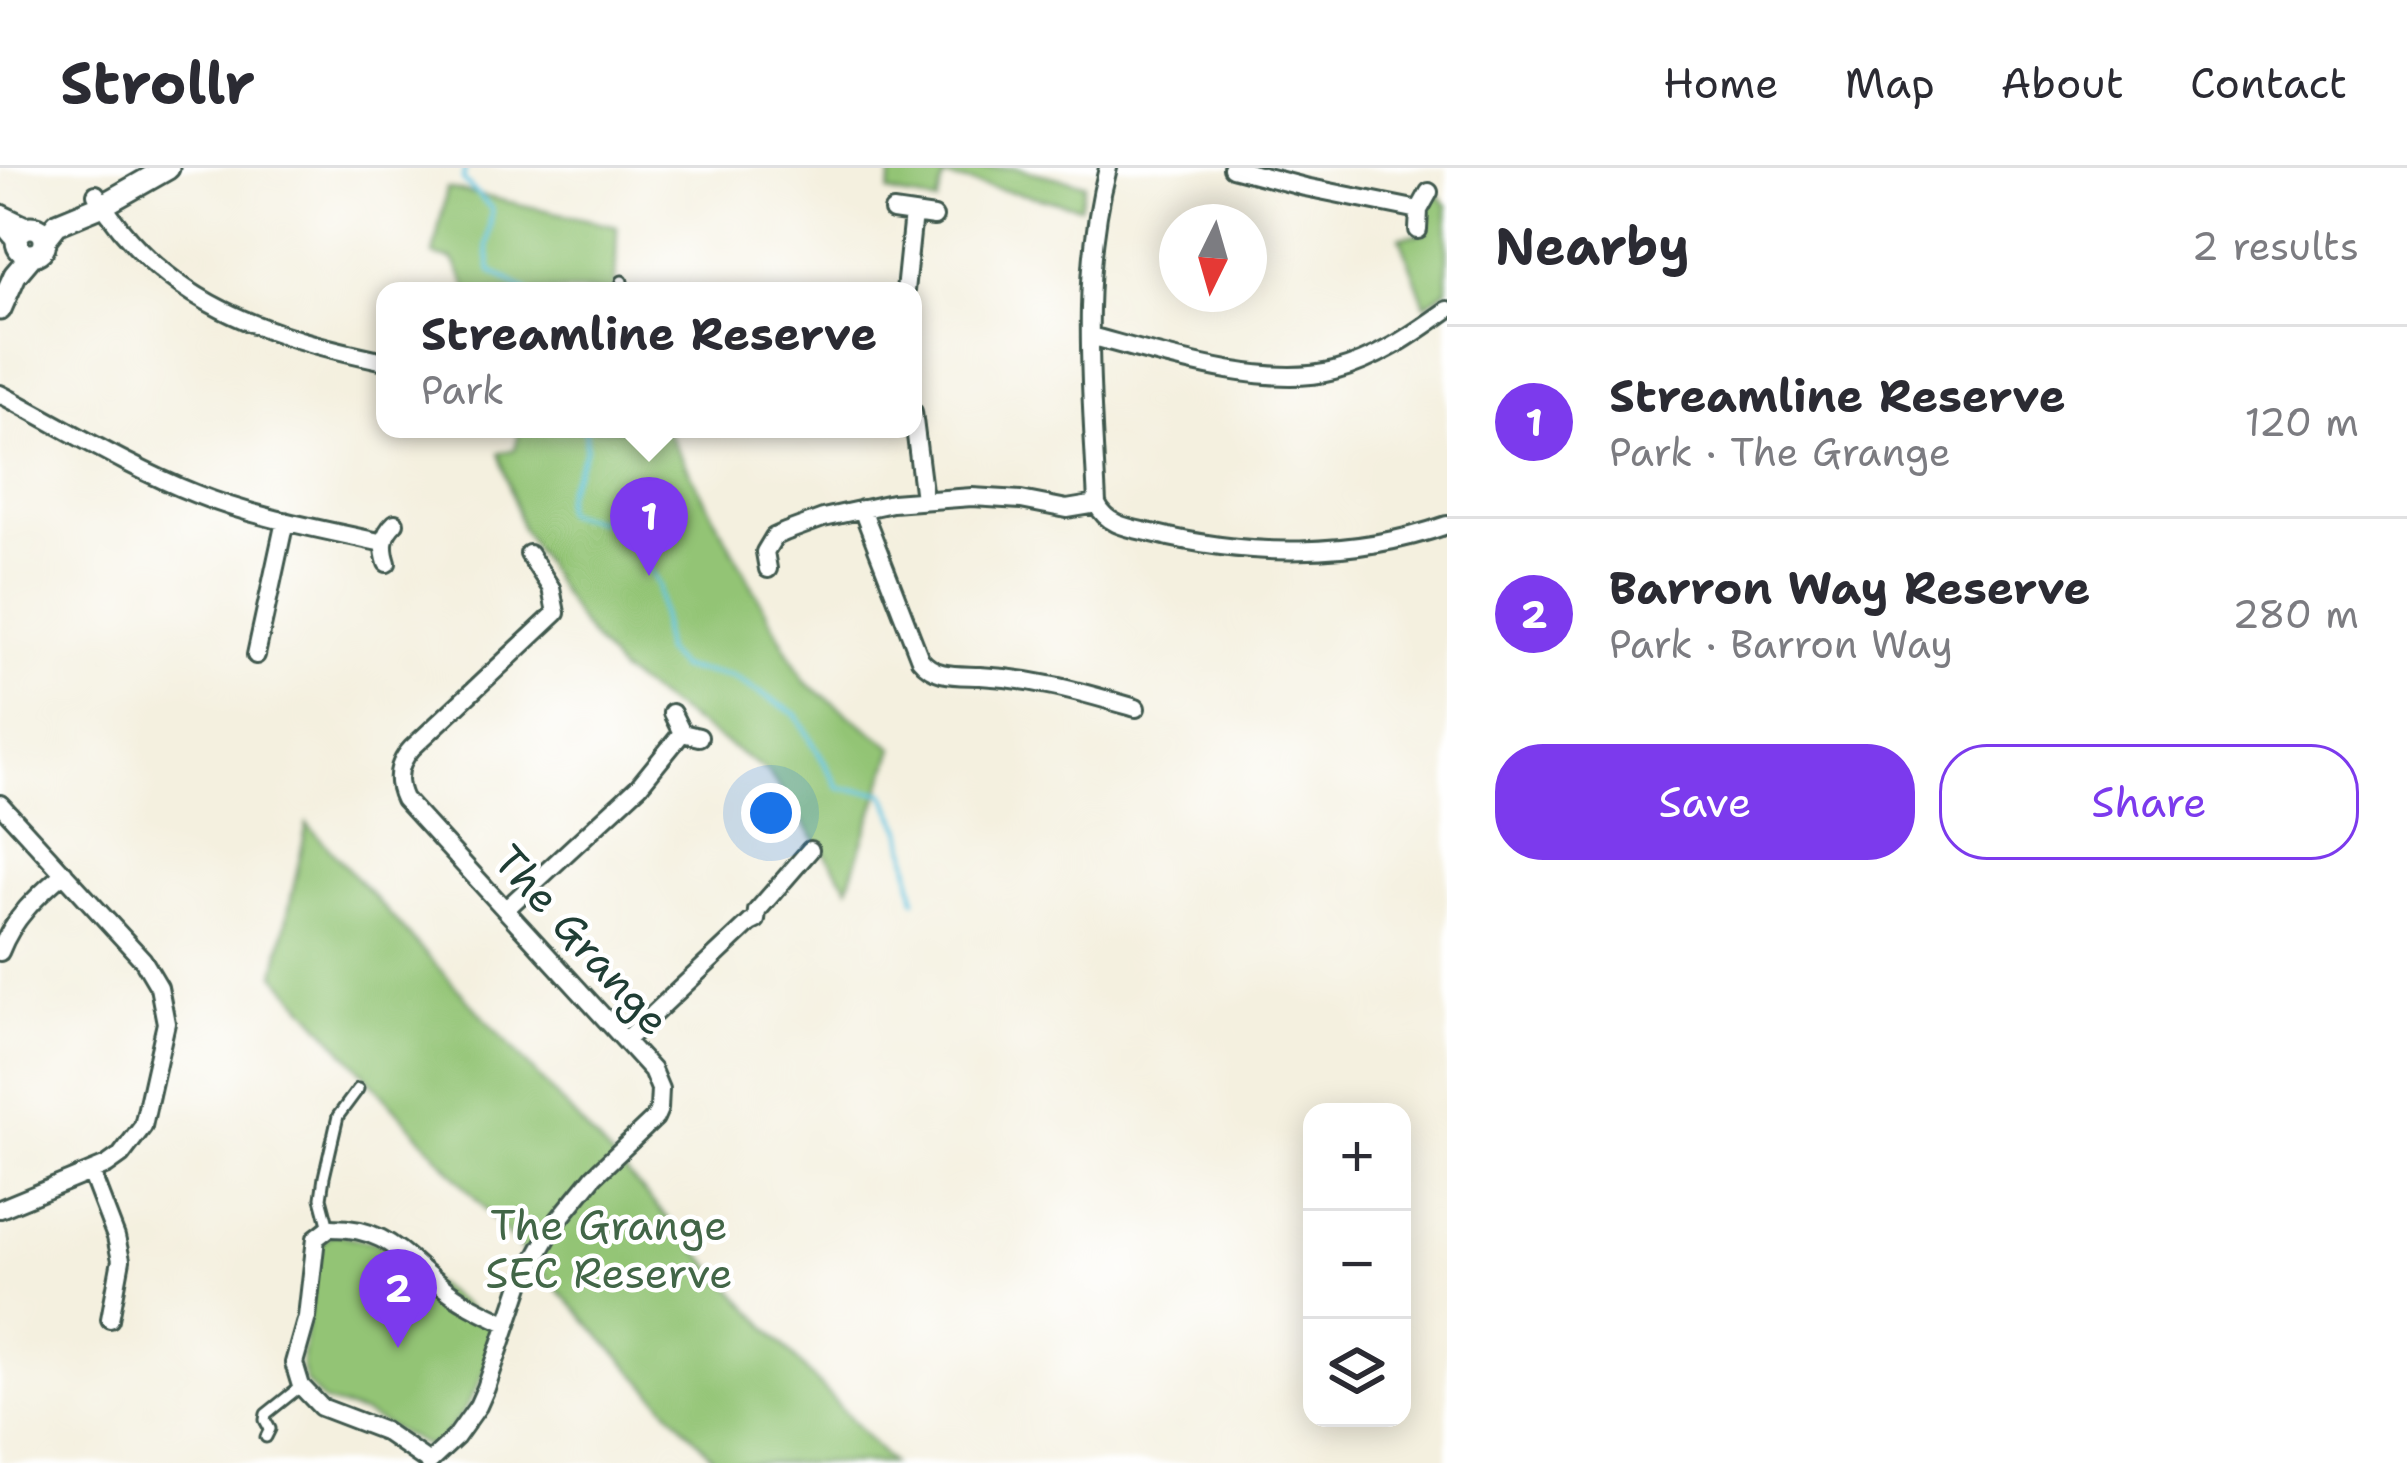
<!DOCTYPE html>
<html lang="en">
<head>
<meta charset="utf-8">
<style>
	body { margin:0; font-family:"Shantell Sans",sans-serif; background:#f2f2f3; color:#2b2b33 }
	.controls { position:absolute; right:36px; bottom:36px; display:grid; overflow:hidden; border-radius:24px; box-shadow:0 6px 30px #0003 }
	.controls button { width:108px; height:108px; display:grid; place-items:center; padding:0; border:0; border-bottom:3px solid #e1e1e2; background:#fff; color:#2b2b33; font:60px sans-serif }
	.compass { position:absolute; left:1159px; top:36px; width:108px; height:108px; border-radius:50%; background:#fff; box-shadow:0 6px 30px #0003; rotate:185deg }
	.you { position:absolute; left:771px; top:645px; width:42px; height:42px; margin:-30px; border:9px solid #fff; border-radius:50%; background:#1a73e8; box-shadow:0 0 0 18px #1a73e833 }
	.badge { display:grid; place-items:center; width:78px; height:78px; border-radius:50%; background:#7c3aed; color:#fff; font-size:39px; font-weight:700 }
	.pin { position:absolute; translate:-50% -99px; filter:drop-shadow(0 3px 6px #0008) }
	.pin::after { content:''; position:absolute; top:63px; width:42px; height:36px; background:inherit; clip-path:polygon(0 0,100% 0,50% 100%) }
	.popup { position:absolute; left:376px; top:114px; width:546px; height:156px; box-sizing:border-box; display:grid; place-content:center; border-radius:24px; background:#fff; filter:drop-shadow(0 3px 9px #0005); font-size:39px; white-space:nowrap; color:#7c7c81 }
	.popup b { font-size:45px; color:#2b2b33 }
	.popup::after { content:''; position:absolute; left:50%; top:100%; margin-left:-24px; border:24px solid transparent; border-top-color:#fff }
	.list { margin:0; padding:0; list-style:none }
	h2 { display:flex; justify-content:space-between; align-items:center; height:156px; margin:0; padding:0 48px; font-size:51px }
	h2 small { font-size:39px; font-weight:400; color:#7c7c81 }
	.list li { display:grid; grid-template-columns:78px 1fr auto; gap:36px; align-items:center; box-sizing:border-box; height:192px; padding:0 48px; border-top:3px solid #e1e1e2 }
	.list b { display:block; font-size:45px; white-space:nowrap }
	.list p { margin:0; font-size:39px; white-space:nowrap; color:#7c7c81 }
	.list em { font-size:39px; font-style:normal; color:#7c7c81 }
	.actions { display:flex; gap:24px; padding:36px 48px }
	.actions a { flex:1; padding:27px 0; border:3px solid #7c3aed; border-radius:48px; text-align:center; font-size:42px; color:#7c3aed }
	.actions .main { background:#7c3aed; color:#fff }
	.icon { flex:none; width:66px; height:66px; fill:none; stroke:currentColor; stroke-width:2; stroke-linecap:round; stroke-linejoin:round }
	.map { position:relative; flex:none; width:1447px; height:1295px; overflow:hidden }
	header { display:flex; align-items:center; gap:72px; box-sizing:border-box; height:168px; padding:0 60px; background:#fff; border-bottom:3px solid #e1e1e2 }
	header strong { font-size:57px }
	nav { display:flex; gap:66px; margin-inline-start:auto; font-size:42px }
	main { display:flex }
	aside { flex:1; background:#fff }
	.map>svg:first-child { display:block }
</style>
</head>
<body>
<header>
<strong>Strollr</strong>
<nav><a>Home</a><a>Map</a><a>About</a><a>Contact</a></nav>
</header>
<main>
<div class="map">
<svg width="1447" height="1295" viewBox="0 0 1447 1295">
	<rect width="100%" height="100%" fill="#fff"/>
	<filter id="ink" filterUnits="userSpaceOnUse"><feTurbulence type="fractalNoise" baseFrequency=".00833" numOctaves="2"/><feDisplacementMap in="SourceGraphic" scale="24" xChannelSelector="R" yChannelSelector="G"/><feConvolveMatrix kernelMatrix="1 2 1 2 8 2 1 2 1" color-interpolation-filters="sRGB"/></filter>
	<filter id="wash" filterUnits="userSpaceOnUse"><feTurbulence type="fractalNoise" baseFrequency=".004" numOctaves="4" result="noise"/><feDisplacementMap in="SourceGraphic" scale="48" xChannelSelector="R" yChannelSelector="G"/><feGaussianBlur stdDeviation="2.7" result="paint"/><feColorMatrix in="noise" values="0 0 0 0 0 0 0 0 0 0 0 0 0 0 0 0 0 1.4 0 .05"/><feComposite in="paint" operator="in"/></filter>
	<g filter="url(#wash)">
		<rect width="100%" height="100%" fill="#f4f0df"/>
		<path fill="#93c474" stroke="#598054" stroke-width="3" d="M893 0H1015L1085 16 1080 39 944 9 937 35 888 24Z
			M447 20 617 58 615 123H469L453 92 433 87Z
			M1438 26 1447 38V121L1425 137 1400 69 1427 65C1426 51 1426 36 1438 26Z
			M520 261H666L805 514 894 580 848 719 768 604 620 504 580 455 522 360 499 285 515 281Z
			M307 656 891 1295H718L545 1108 275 806Z
			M334 1065 380 1076 494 1159C490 1206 468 1244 436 1277H424L365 1246 324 1234 306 1214 301 1197 319 1077Z"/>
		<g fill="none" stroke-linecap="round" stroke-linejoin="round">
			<path stroke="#61c4df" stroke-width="4.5" d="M465 0 463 12 492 41 487 78 491 103 528 123
				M585 261C593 298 557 315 565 345L626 359 659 418 664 483 680 500 731 508 796 546 839 620 884 625 903 664 915 732"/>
		</g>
	</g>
	<g filter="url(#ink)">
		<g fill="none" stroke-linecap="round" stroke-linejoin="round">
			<defs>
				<path id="service" d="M621 123 622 113
					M329 1060 321 1030 324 1009 338 948 358 921
					M266 1269 270 1261 265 1252 266 1246 301 1218"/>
				<path id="minor" d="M1232 0 1305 19 1419 42
					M96 26C163 136 267 168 385 193
					M893 43 934 49
					M0 45 29 59
					M0 54 16 73
					M1418 62 1419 42 1429 24
					M905 123 913 46
					M1090 168C1158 186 1265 221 1334 203 1376 192 1412 167 1447 142
					M0 226C65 260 128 299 196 326 256 350 321 361 383 375
					M913 244 924 331
					M1097 336C1107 358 1130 360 1152 365 1248 389 1353 390 1447 357
					M1097 336C1092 224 1079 110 1108 0
					M862 341 920 491C935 510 957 507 980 508 1038 511 1081 524 1136 540
					M387 395C382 379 382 367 395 355
					M768 401 765 384 774 369 785 364 823 350 892 335 972 329 1021 332 1067 341 1097 336
					M256 487 285 353
					M672 545 682 565 699 569
					M0 636 143 792 159 819 166 855 143 958 121 987 107 997 0 1041
					M506 741 639 618 682 565
					M0 784C13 750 37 728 64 705
					M626 872 750 755 756 752 757 743 810 682
					M91 1004 116 1069 121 1092 110 1151
					M429 1294 384 1263 321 1239 301 1218 294 1195 307 1149 316 1070 329 1060C385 1059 400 1085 439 1116 459 1133 482 1144 506 1155
					M428 1295 456 1269 478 1238 486 1220 522 1114 555 1056 594 1008 655 950 659 941 660 921 652 902 404 631C395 612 398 595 412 580L556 445 551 420 529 386"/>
				<path id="tertiary" d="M17 73a14 14 0 1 1 28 0a14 14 0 1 1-28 0Z
					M45 71 57 56 103 37 168 0
					M0 141 15 107 32 87"/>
			</defs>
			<use href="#service" stroke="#3f584e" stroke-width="15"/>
			<use href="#minor" stroke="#3f584e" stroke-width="22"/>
			<use href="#tertiary" stroke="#3f584e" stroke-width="27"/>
			<use href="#service" stroke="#fff" stroke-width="9"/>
			<use href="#minor" stroke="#fff" stroke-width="16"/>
			<use href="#tertiary" stroke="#fff" stroke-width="21"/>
		</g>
	</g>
	<g text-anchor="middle" stroke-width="9" stroke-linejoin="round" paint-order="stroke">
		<g font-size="42" fill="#1f3d34" stroke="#fff">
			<text transform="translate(582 772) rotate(48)" y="15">The Grange</text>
		</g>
		<g font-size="42" fill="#426647" stroke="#fff">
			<text x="609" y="1072">The Grange<tspan x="609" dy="48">SEC Reserve</tspan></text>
		</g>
	</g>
</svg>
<div class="controls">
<button>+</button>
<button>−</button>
<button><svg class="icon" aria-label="layers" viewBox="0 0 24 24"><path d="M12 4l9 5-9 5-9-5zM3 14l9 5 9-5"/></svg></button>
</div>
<svg class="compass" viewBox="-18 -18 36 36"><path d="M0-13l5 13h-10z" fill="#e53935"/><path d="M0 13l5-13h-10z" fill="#7c7c81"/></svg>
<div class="you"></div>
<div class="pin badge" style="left:649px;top:408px">1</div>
<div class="popup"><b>Streamline Reserve</b>Park</div>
<div class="pin badge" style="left:398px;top:1180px">2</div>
</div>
<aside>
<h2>Nearby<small>2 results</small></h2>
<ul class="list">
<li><span class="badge">1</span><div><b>Streamline Reserve</b><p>Park · The Grange</p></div><em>120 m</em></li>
<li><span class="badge">2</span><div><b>Barron Way Reserve</b><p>Park · Barron Way</p></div><em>280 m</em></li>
</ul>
<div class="actions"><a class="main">Save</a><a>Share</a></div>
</aside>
</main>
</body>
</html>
